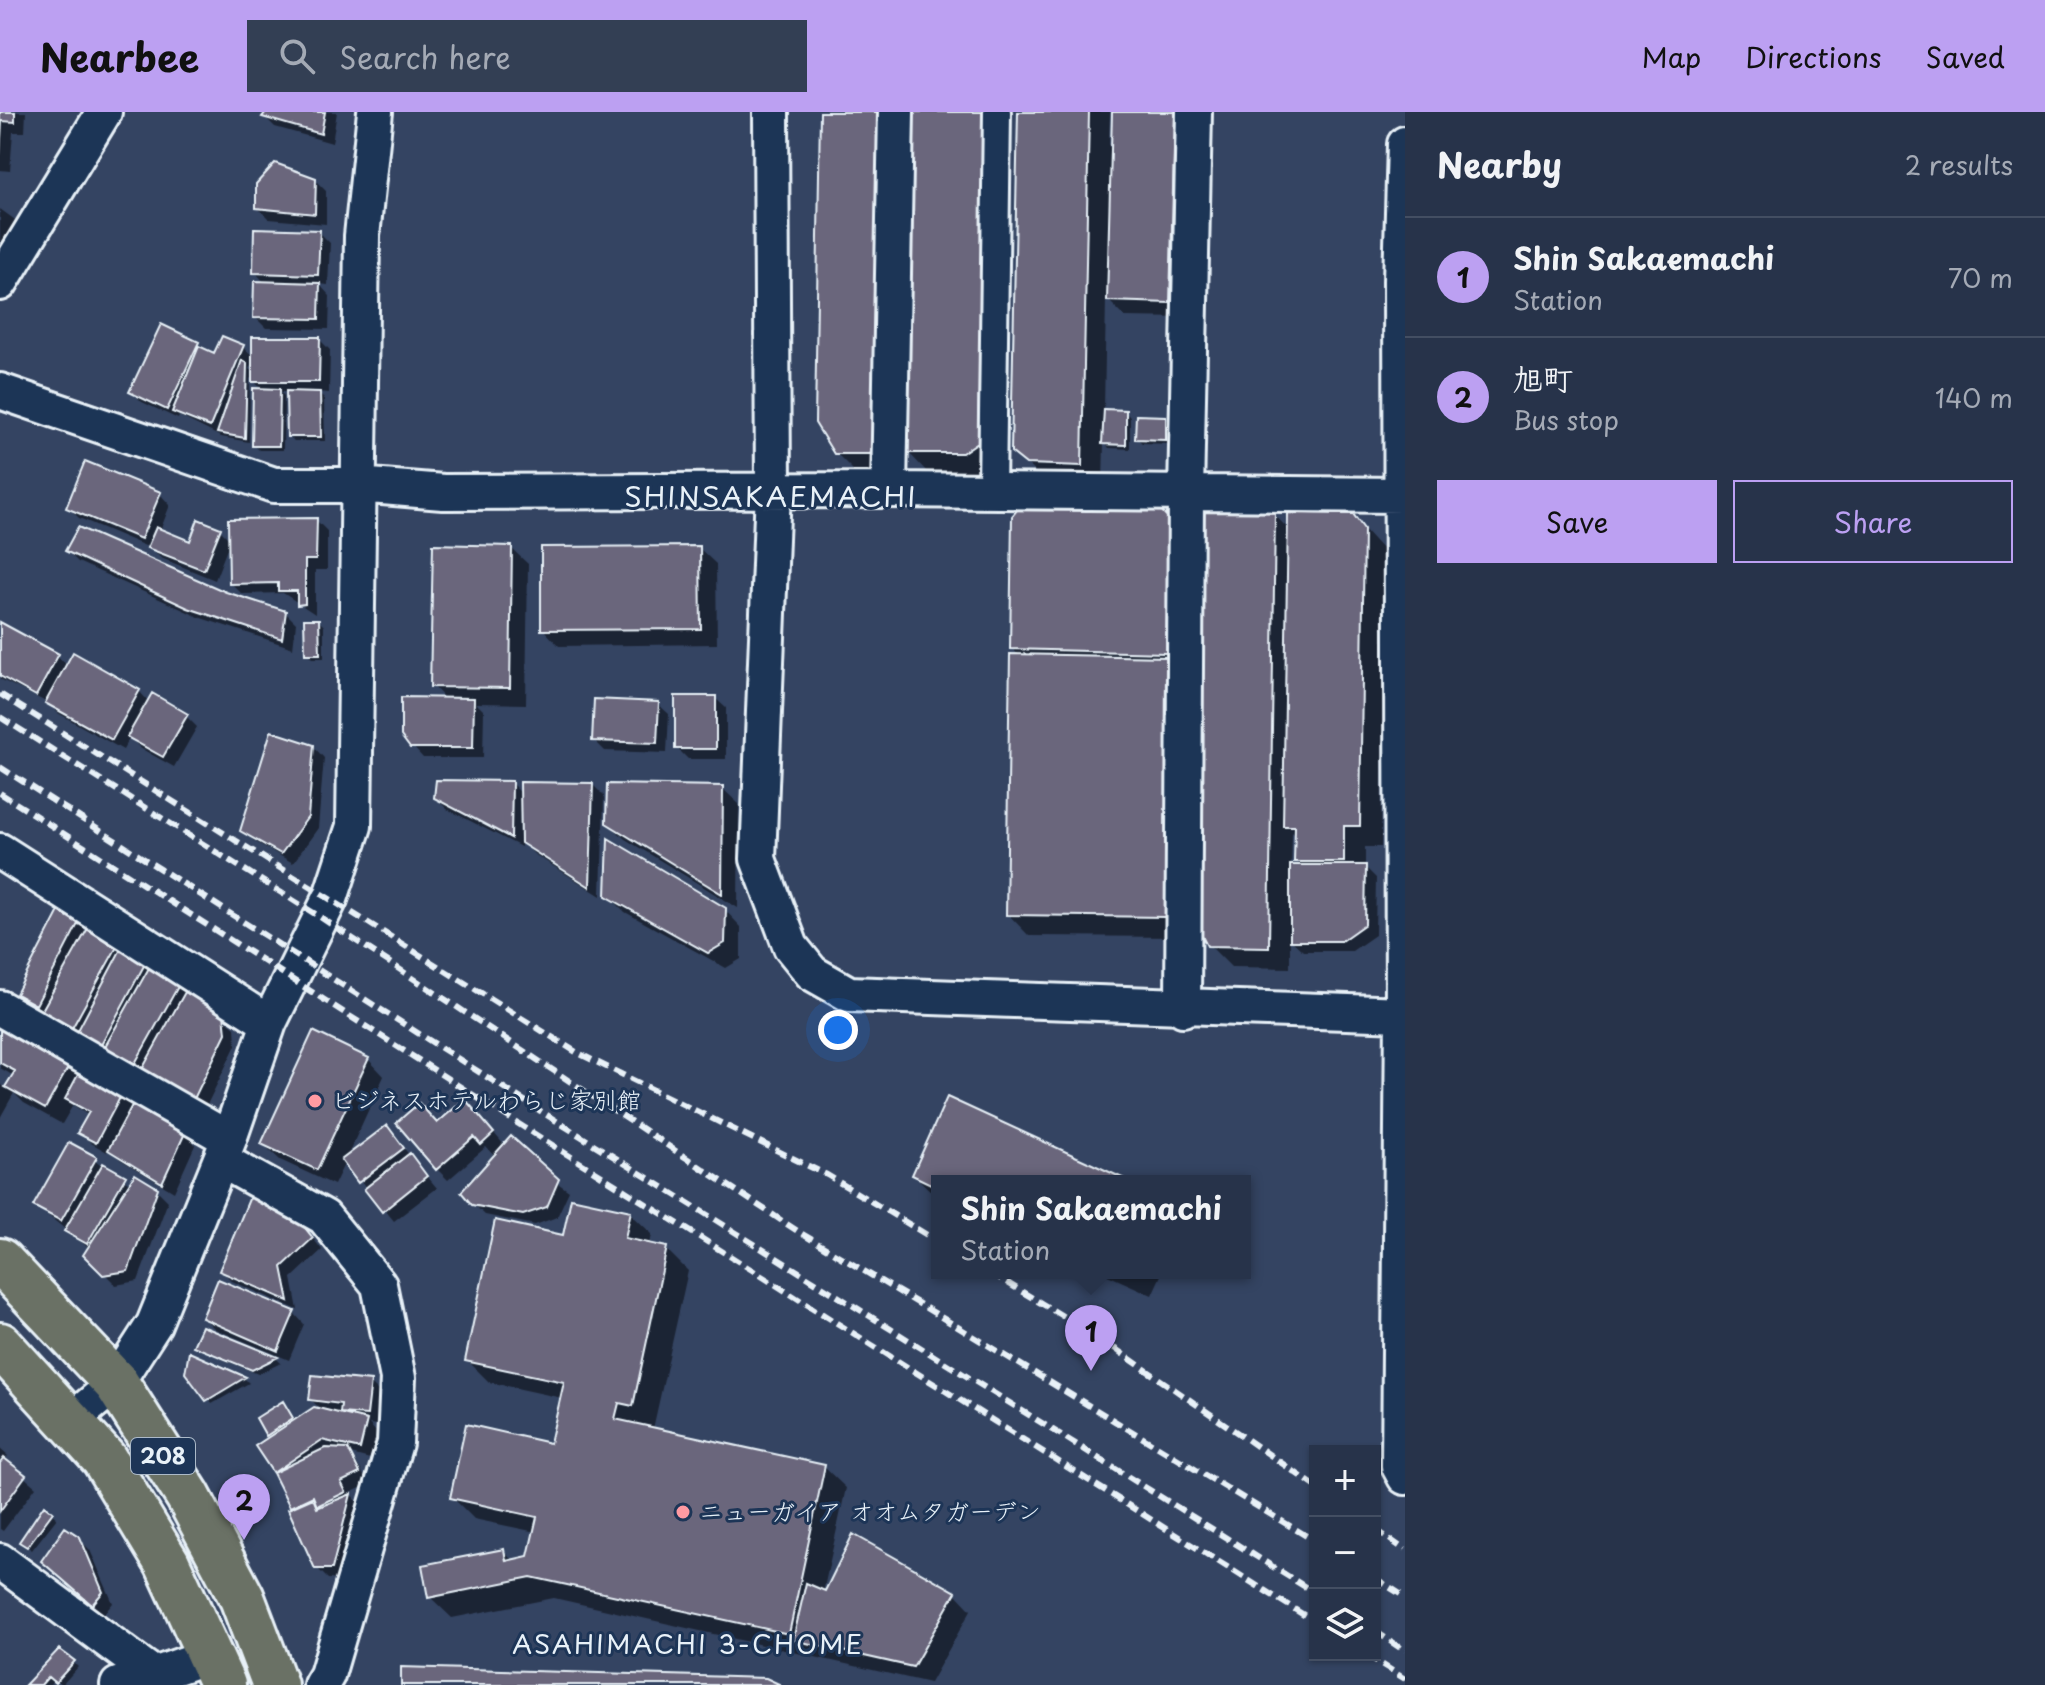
<!DOCTYPE html>
<html lang="en">
<head>
<meta charset="utf-8">
<style>
	body { margin:0; font-family:"Playpen Sans","Klee One",sans-serif; background:#333f54; color:#f1f3f6 }
	.controls { position:absolute; right:24px; bottom:24px; display:grid; overflow:hidden; border-radius:0px; box-shadow:0 2px 6px #0004 }
	.controls button { width:72px; height:72px; display:grid; place-items:center; padding:0; border:0; border-bottom:2px solid #434e62; background:#27334a; color:#f1f3f6; font:40px sans-serif }
	.you { position:absolute; left:838px; top:918px; width:28px; height:28px; margin:-20px; border:6px solid #fff; border-radius:50%; background:#1a73e8; box-shadow:0 0 0 12px #1a73e833 }
	.badge { display:grid; place-items:center; width:52px; height:52px; border-radius:50%; background:#bca0f2; color:#111; font-size:26px; font-weight:700 }
	.pin { position:absolute; translate:-50% -66px; filter:drop-shadow(0 2px 4px #0008) }
	.pin::after { content:''; position:absolute; top:42px; width:28px; height:24px; background:inherit; clip-path:polygon(0 0,100% 0,50% 100%) }
	.popup { position:absolute; left:931px; top:1063px; width:320px; height:104px; box-sizing:border-box; display:grid; place-content:center; border-radius:0px; background:#27334a; filter:drop-shadow(0 2px 6px #0005); font-size:26px; white-space:nowrap; color:#a4aab5 }
	.popup b { font-size:30px; color:#f1f3f6 }
	.popup::after { content:''; position:absolute; left:50%; top:100%; margin-left:-16px; border:16px solid transparent; border-top-color:#27334a }
	.list { margin:0; padding:0; list-style:none }
	h2 { display:flex; justify-content:space-between; align-items:center; height:104px; margin:0; padding:0 32px; font-size:34px }
	h2 small { font-size:26px; font-weight:400; color:#a4aab5 }
	.list li { display:grid; grid-template-columns:52px 1fr auto; gap:24px; align-items:center; box-sizing:border-box; height:120px; padding:0 32px; border-top:2px solid #434e62 }
	.list b { display:block; font-size:30px; white-space:nowrap }
	.list p { margin:0; font-size:26px; white-space:nowrap; color:#a4aab5 }
	.list em { font-size:26px; font-style:normal; color:#a4aab5 }
	.actions { display:flex; gap:16px; padding:24px 32px }
	.actions a { flex:1; padding:18px 0; border:2px solid #bca0f2; border-radius:0px; text-align:center; font-size:28px; color:#bca0f2 }
	.actions .main { background:#bca0f2; color:#111 }
	.icon { flex:none; width:44px; height:44px; fill:none; stroke:currentColor; stroke-width:2; stroke-linecap:round; stroke-linejoin:round }
	.map { position:relative; flex:none; width:1405px; height:1573px; overflow:hidden }
	header { display:flex; align-items:center; gap:48px; box-sizing:border-box; height:112px; padding:0 40px; background:#bca0f2; color:#111 }
	header strong { font-size:38px }
	nav { display:flex; gap:44px; margin-inline-start:auto; font-size:28px }
	.search { width:560px; height:72px; background:#333f54; display:flex; align-items:center; gap:20px; box-sizing:border-box; padding:0 28px; border-radius:0px; color:#a4aab5; font-size:30px }
	main { display:flex }
	aside { flex:1; background:#27334a }
	.map>svg:first-child { display:block }
</style>
</head>
<body>
<header>
<strong>Nearbee</strong>
<div class="search"><svg class="icon" aria-label="search" viewBox="0 0 24 24"><circle cx="10" cy="10" r="6"/><path d="M15 15l6 6"/></svg>Search here</div>
<nav><a>Map</a><a>Directions</a><a>Saved</a></nav>
</header>
<main>
<div class="map">
<svg width="1405" height="1573" viewBox="0 0 1405 1573">
	<rect width="100%" height="100%" fill="#344462"/>
	<filter id="ink" filterUnits="userSpaceOnUse"><feTurbulence type="fractalNoise" baseFrequency=".0125" numOctaves="2"/><feDisplacementMap in="SourceGraphic" scale="16" xChannelSelector="R" yChannelSelector="G"/><feConvolveMatrix kernelMatrix="1 2 1 2 8 2 1 2 1" color-interpolation-filters="sRGB"/></filter>
	<g filter="url(#ink)">
		<path fill="#0007" fill-rule="evenodd" d="M0 0H26L25 20H13L10 59 0 58Z
			M268 0H337L332 31 275 15 265 5Z
			M822 0 900 363 857 362 835 340Z
			M912 0H1005L984 362H929L908 340Z
			M1020 0H1110L1109 35H1113L1114 0H1191L1185 206 1125 205 1106 186 1104 299 1125 300 1130 305V337L1109 336 1104 330 1103 375 1050 373 1013 339Z
			M315 68 326 79V112L269 107 258 96Z
			M0 97 18 110 0 146Z
			M319 120 330 131 328 173 319 172 330 184 329 217 266 216 255 205 266 172 255 160Z
			M319 227 330 238 329 281 318 280 324 286 325 329H294L289 324 288 280H280L284 284 283 338H259L254 333 263 278 250 266 249 330 221 325 179 304 178 307 142 290 131 279 198 232 215 243 243 235 254 245ZM254 246V261L249 257Z
			M1166 306 1170 311V332L1142 331 1137 326Z
			M160 382 170 393 160 419 191 431 219 417 230 428 316 408 327 419V458H315V502L283 481 242 482 231 471 230 429 215 468 161 446 150 436 79 406 68 395Z
			M1158 398 1190 430 1186 825 1029 824 1008 802 1020 545 1012 536Z
			M1274 402 1289 418 1352 404 1385 440 1381 735H1365V755L1376 766 1375 823 1352 839H1303L1290 827V856L1231 855 1209 833ZM1292 720 1297 725 1296 749 1303 755H1291Z
			M511 436 528 452 526 592 476 591 484 599 483 646H423L412 634 446 588 433 574Z
			M699 436 716 452 717 532 559 534 543 517Z
			M67 439 285 500 296 511 293 536 201 506 78 450Z
			M319 509 324 514V546H312L307 541Z
			M0 512 57 544 68 554 139 579 149 590 186 604 197 615 174 655 140 636 130 625 123 638 58 601 48 591 0 567Z
			M715 586 726 596V647H688L677 636Z
			M658 592 669 602 667 641 605 639 594 628Z
			M313 634 324 646 318 716 293 751 254 729 243 718Z
			M511 671 522 682 593 673 604 684 601 784 534 742 521 729V735L447 697 436 686Z
			M722 676 739 692 738 796 625 727 608 711Z
			M608 783 725 798 741 815V847L726 856 625 800Z
			M78 811 87 821 179 872 235 915 236 933 204 999 29 892 18 881Z
			M0 909 122 982 134 994 190 1022 195 1033 174 1080 121 1048 109 1037 107 1040 91 1031 80 1020 89 1004 73 993 62 1012 24 991 14 981 0 1006V971L6 977 14 964 0 956Z
			M368 947 384 964 346 1047 387 1016 437 1076 394 1109 345 1050 334 1073 280 1048 263 1032Z
			M476 1000 505 1034 569 1079 557 1105 535 1113 485 1103 473 1092 495 1045 486 1035 448 1068 437 1057V1013Z
			M70 1032 131 1072 157 1078 168 1089 138 1169 116 1173 86 1143 90 1137 35 1093Z
			M914 1063 1124 1069H937V1085Z
			M630 1101 652 1122 650 1133 666 1137 688 1159 653 1317 824 1355 846 1376 822 1485 955 1481 971 1498 930 1571 554 1486 452 1506 430 1485 503 1439 513 1449 530 1446 536 1420 474 1407 452 1385 552 1333 562 1286 489 1270 467 1248 565 1125Z
			M312 1125 322 1138 292 1166 298 1198 232 1169 222 1159Z
			M1103 1161H1162L1152 1183Z
			M294 1201 304 1212 289 1248 215 1217 204 1206Z
			M203 1216 277 1247 281 1251 258 1262 201 1238 196 1233Z
			M191 1243 245 1267 249 1271 212 1292Z
			M370 1271 381 1282 378 1313 369 1312 377 1321 370 1347 351 1342 369 1372 350 1381 361 1394 342 1468 328 1467 317 1456 275 1360 258 1335 272 1326 268 1322 282 1291 296 1310 323 1299 311 1288ZM322 1380 302 1393 300 1388Z
			M0 1337 8 1344 4 1348 36 1375 3 1419 0 1417Z
			M45 1396 57 1406 32 1438 21 1430Z
			M78 1426 90 1438 113 1491 104 1502 54 1459Z
			M73 1550 78 1555 62 1573 54 1568 50 1573H28Z"/>
		<path fill="#6b667b" stroke="#e8f1f8" stroke-width="2" d="M0 0H15V10L2 9 0 44Z
			M266 0H325L321 22 262 5Z
			M820 0H884L879 342H834L815 311Z
			M910 0H984L978 330 962 341H906Z
			M1018 0H1089L1082 354 1026 352 1011 340Z
			M1112 0H1175L1170 191 1107 189Z
			M275 51 316 66 315 102 256 96V72Z
			M254 116 320 118 318 163 253 161Z
			M254 169 320 171 319 207 253 206Z
			M161 212 199 230 167 298 129 280Z
			M222 224 244 233 210 315 172 300 199 234 214 241Z
			M252 225H320L319 270H252Z
			M242 248 247 251 245 326 217 321Z
			M253 276 280 277 279 334H252Z
			M286 279 320 280 321 325H287Z
			M1104 297 1126 298V333L1102 332Z
			M1136 303 1166 304V328L1135 327Z
			M85 349 161 380 141 427 66 396Z
			M1022 392 1159 396 1169 407 1166 541 1010 537 1012 404Z
			M1202 399 1275 400 1269 835 1207 834 1197 814Z
			M1288 401 1353 402 1364 417 1360 714H1344V750H1294L1295 714H1283Z
			M317 406 316 448H305V492L297 493V479H278V471L229 472 228 407Z
			M198 407 221 416 204 458 147 436 156 415 190 429Z
			M78 415 226 480 286 499 282 527 188 496 65 439Z
			M433 432 512 434 510 576 430 575Z
			M700 434 701 517 541 518V435Z
			M304 507H319L320 542H305Z
			M0 510 59 542 36 584 0 564Z
			M73 540 140 578 112 628 45 591Z
			M1010 542 1169 545 1165 805 1006 803Z
			M152 581 188 602 163 645 127 625Z
			M675 584H716V637H675Z
			M401 585 474 586 473 636H410L401 624Z
			M594 587 659 590 657 631 592 629Z
			M271 619 314 633 308 705 281 742 240 719Z
			M436 668 512 669 511 726 434 686Z
			M520 670 593 671 590 775 521 731Z
			M607 672 723 674 722 782 606 711Z
			M608 726 726 796 725 831 708 841 606 784Z
			M1290 753H1366L1365 812 1341 829H1290Z
			M59 799 79 810 36 893 16 882Z
			M88 816 118 833 71 918 41 900Z
			M121 837 146 850 100 935 76 922Z
			M150 854 180 871 133 955 103 938Z
			M185 880 224 902 226 921 193 989 140 961Z
			M0 907 73 947 45 997 5 975 15 959 0 951Z
			M313 919 369 946 317 1058 261 1032Z
			M81 957 123 980 96 1031 77 1021 89 1000 65 987Z
			M137 984 185 1021 162 1071 108 1038Z
			M947 985 1129 1069H937V1075L912 1063Z
			M465 987 494 1021 481 1033 474 1025 436 1058 396 1011 419 991 437 1011Z
			M387 1013 404 1036 358 1071 341 1048Z
			M511 1024 559 1067 547 1095 523 1103 472 1093 461 1080Z
			M69 1030 97 1045 61 1109 33 1094Z
			M410 1041 427 1064 382 1100 364 1077Z
			M103 1051 126 1064 87 1132 64 1119Z
			M135 1062 158 1076 128 1159 103 1163 83 1143Z
			M258 1083 301 1111 313 1126 282 1155 289 1189 219 1159 249 1087Z
			M571 1086 631 1099 625 1126 667 1135 633 1294 619 1291 615 1307 825 1353 789 1522 531 1465 428 1486 422 1453 504 1437 506 1449 528 1444 537 1405 450 1386 466 1312 550 1331 564 1270 465 1249 495 1108 563 1123Z
			M218 1167 295 1199 278 1239 202 1206Z
			M202 1214 278 1245 252 1258 193 1234Z
			M189 1240 246 1265 206 1289 185 1261Z
			M312 1263 371 1269 367 1303 340 1301 341 1292 309 1288Z
			M283 1289 293 1306 266 1324 256 1306Z
			M314 1295 367 1308 360 1337 322 1328 273 1361 255 1334Z
			M325 1336 348 1337 360 1361 341 1370 346 1380 317 1394 313 1384 290 1395 273 1361Z
			M4 1346 26 1363 0 1399V1351Z
			M351 1382 332 1457H315L288 1397 313 1386 317 1396Z
			M44 1393 53 1400 27 1435 19 1430Z
			M65 1415 80 1425 103 1480 92 1493 41 1449Z
			M853 1422 956 1480 913 1555 793 1528 806 1471 825 1479Z
			M59 1537 75 1549 55 1571 48 1565 41 1573H25Z
			M401 1555 766 1566 781 1573H401Z"/>
		<g fill="none" stroke-linecap="round" stroke-linejoin="round">
			<defs>
				<path id="pedestrian" d="M992 379 997 0"/>
				<path id="minor" d="M771 0 773 378 758 747 791 835 812 861 849 882 1403 902
					M1405 32 1401 169 1403 902 1399 1354 1405 1365
					M0 171 104 0
					M0 279 274 373H358L443 380 889 378 1402 383
					M889 378 896 0
					M0 739 269 911
					M0 896 229 1027
					M1183 897 1186 382 1194 0
					M221 1048 324 1105 379 1173 398 1266 395 1331 327 1563 321 1573
					M71 1309 116 1271 154 1212 229 1027 269 911 330 787 354 714 362 124 375 0
					M0 1449 154 1563 210 1543
					M118 1573 154 1563"/>
				<path id="trunk" d="M0 1149 116 1271 188 1384 242 1486 275 1573
					M0 1233 104 1347 167 1451 223 1573"/>
			</defs>
			<use href="#pedestrian" stroke="#e8f1f8" stroke-width="32"/>
			<use href="#minor" stroke="#e8f1f8" stroke-width="40"/>
			<use href="#trunk" stroke="#e8f1f8" stroke-width="50"/>
			<use href="#pedestrian" stroke="#1d3557" stroke-width="26"/>
			<use href="#minor" stroke="#1d3557" stroke-width="34"/>
			<use href="#trunk" stroke="#6a7165" stroke-width="44"/>
			<path stroke="#e8f1f8" stroke-width="6" stroke-dasharray="12 6" stroke-linecap="butt" d="M0 582 576 940 827 1063 937 1129
				M0 605 320 805 799 1120 1315 1429
				M0 655 534 995 1315 1481
				M0 681 525 1016 1315 1510
				M991 1161 1104 1229 1315 1374
				M1375 1417 1405 1438
				M1375 1466 1405 1485
				M1375 1519 1405 1539
				M1367 1543 1405 1567"/>
		</g>
	</g>
	<g fill="#ff9aa2" stroke="#1d3557" stroke-width="3">
		<circle cx="315" cy="989" r="8"/>
		<circle cx="683" cy="1400" r="8"/>
	</g>
	<g text-anchor="middle" stroke-width="6" stroke-linejoin="round" paint-order="stroke">
		<rect fill="#1d3557" stroke="#abb9c8" stroke-width="2" x="131" y="1326" width="64" height="36" rx="6"/>
		<g font-size="22" font-weight="bold" fill="#e8f1f8">
			<text x="163" y="1352">208</text>
		</g>
		<g font-size="24" fill="#e8f1f8" stroke="#1d3557" text-anchor="start">
			<text x="331" y="997">ビジネスホテルわらじ家別館</text>
			<text x="699" y="1408">ニューガイア オオムタガーデン</text>
		</g>
		<g font-size="26" letter-spacing="2" fill="#e8f1f8" stroke="#1d3557">
			<text x="688" y="1542">ASAHIMACHI 3-CHOME</text>
		</g>
		<g font-size="28" letter-spacing="2" fill="#e8f1f8" stroke="#1d3557">
			<text x="771" y="395">SHINSAKAEMACHI</text>
		</g>
	</g>
</svg>
<div class="controls">
<button>+</button>
<button>−</button>
<button><svg class="icon" aria-label="layers" viewBox="0 0 24 24"><path d="M12 4l9 5-9 5-9-5zM3 14l9 5 9-5"/></svg></button>
</div>
<div class="you"></div>
<div class="pin badge" style="left:1091px;top:1259px">1</div>
<div class="popup"><b>Shin Sakaemachi</b>Station</div>
<div class="pin badge" style="left:244px;top:1428px">2</div>
</div>
<aside>
<h2>Nearby<small>2 results</small></h2>
<ul class="list">
<li><span class="badge">1</span><div><b>Shin Sakaemachi</b><p>Station</p></div><em>70 m</em></li>
<li><span class="badge">2</span><div><b>旭町</b><p>Bus stop</p></div><em>140 m</em></li>
</ul>
<div class="actions"><a class="main">Save</a><a>Share</a></div>
</aside>
</main>
</body>
</html>
